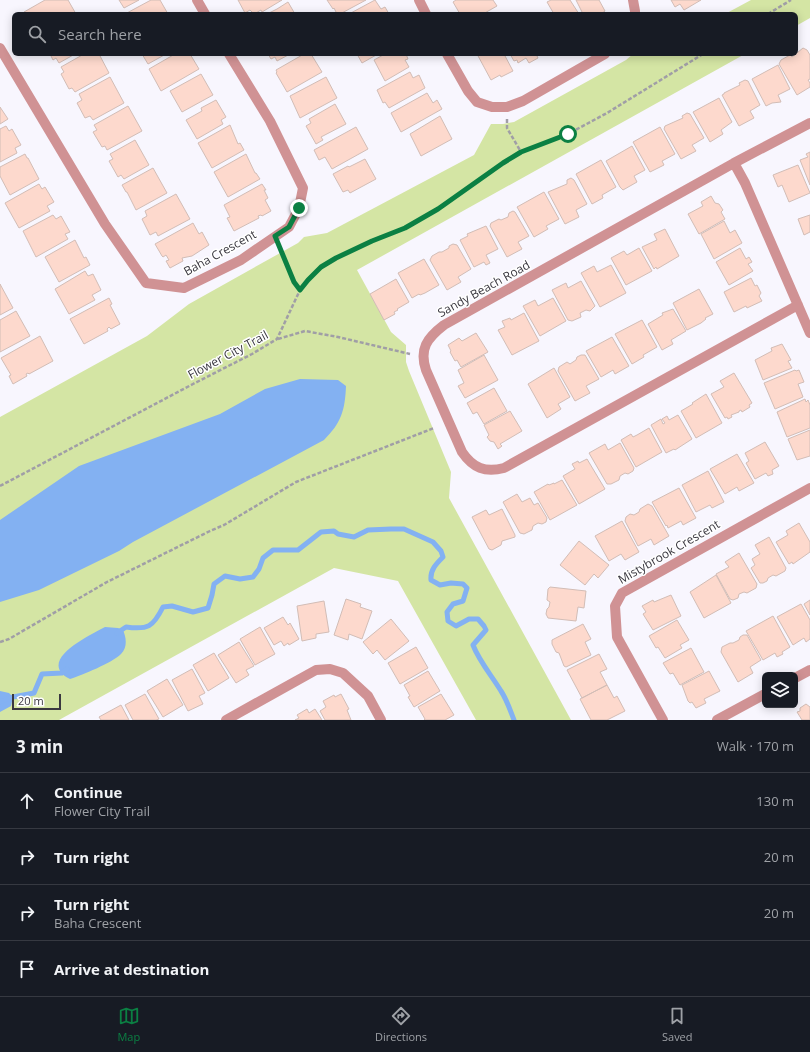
<!DOCTYPE html>
<html lang="en">
<head>
<meta charset="utf-8">
<style>
	body { margin:0; font-family:"Open Sans",sans-serif; background:#20242c; color:#f1f3f6 }
	.controls { position:absolute; right:12px; bottom:12px; display:grid; overflow:hidden; border-radius:6px; box-shadow:0 2px 10px #0003 }
	.controls button { width:36px; height:36px; display:grid; place-items:center; padding:0; border:0; border-bottom:1px solid #363941; background:#171b24; color:#f1f3f6; font:20px sans-serif }
	.scale { position:absolute; left:12px; bottom:10px; width:49px; box-sizing:border-box; padding-left:4px; border:2px solid #3a3840; border-top:0; font-size:11px; line-height:14px; white-space:nowrap; color:#3a3840; -webkit-text-stroke:3px #fff; paint-order:stroke }
	.stop { position:absolute; width:12px; height:12px; margin:-9px; border:3px solid #0b8043; border-radius:50%; background:#fff }
	.stop.end { background:#0b8043; border-color:#fff; box-shadow:0 1px 4px #0008 }
	.list { margin:0; padding:0; list-style:none }
	h2 { display:flex; justify-content:space-between; align-items:center; height:52px; margin:0; padding:0 16px; font-size:17px }
	h2 small { font-size:13px; font-weight:400; color:#9ea1a6 }
	.list li { display:grid; grid-template-columns:26px 1fr auto; gap:12px; align-items:center; box-sizing:border-box; height:56px; padding:0 16px; border-top:1px solid #363941 }
	.list b { display:block; font-size:15px; white-space:nowrap }
	.list p { margin:0; font-size:13px; white-space:nowrap; color:#9ea1a6 }
	.list em { font-size:13px; font-style:normal; color:#9ea1a6 }
	.icon { flex:none; width:22px; height:22px; fill:none; stroke:currentColor; stroke-width:2; stroke-linecap:round; stroke-linejoin:round }
	.map { position:relative; flex:none; width:810px; height:720px; overflow:hidden }
	.search { position:absolute; background:#171b24; box-shadow:0 2px 10px #0003; left:12px; right:12px; top:12px; height:44px; display:flex; align-items:center; gap:10px; box-sizing:border-box; padding:0 14px; border-radius:6px; color:#9ea1a6; font-size:15px }
	.sheet { height:276px; background:#171b24 }
	nav { display:flex; justify-content:space-around; align-items:center; box-sizing:border-box; height:56px; border-top:1px solid #363941; background:#171b24; font-size:11px; color:#9ea1a6 }
	nav a { display:grid; justify-items:center; gap:2px }
	nav .on { color:#0b8043 }
	.map>svg:first-child { display:block }
</style>
</head>
<body>
<div class="map">
<svg width="810" height="720" viewBox="0 0 810 720">
	<rect width="100%" height="100%" fill="#f8f6fe"/>
	<path fill="#d4e5a4" d="M751 0H810V18L796 26V14H725Z
		M633 54H745L357 270 391 332 406 345V362L409 371 451 472 449 498 571 720H476L398 581 334 568 59 720H0V417L147 336 189 304 298 243 304 237 327 233 474 155 491 124H503L514 122 626 60Z"/>
	<path fill="#83b1f2" d="M300 379 338 380 346 386C345 411 341 423 324 440L133 542 119 551 39 590 0 602V520L79 466 220 414 265 389Z
		M105 627 118 628 123 630C126 637 128 647 121 654 112 663 82 675 70 679 35 661 90 635 105 627Z
		M0 691 9 693 13 697 11 706 0 712Z"/>
	<g fill="none" stroke-linecap="round" stroke-linejoin="round">
		<path stroke="#83b1f2" stroke-width="5" d="M117 633 126 627C148 630 153 627 163 607L172 606 193 612 208 608 212 595 214 584 225 576 240 579 253 577 259 569 263 558 273 550H298L321 532 334 531 338 534 354 537 368 530 391 529H404L433 542 441 551 443 557C436 564 430 570 431 580L440 585 451 583 463 584 467 588 463 601 453 604 447 612 448 621 456 626 469 619H478L484 626 486 630 473 645C479 661 492 676 501 691 507 700 510 710 514 720
			M0 702 13 697 34 693 42 674 62 673 67 669"/>
	</g>
	<path fill="#fdd9cd" stroke="#d2bdb6" d="M45 0H68L76 14H25L24 12Z
		M119 0H139L124 8Z
		M151 0H160L168 14H125Z
		M238 0H282L262 12 261 10 254 14 250 10 245 13Z
		M327 0H366L340 14H337L334 8 333 9Z
		M375 0 381 9 385 7 389 14H349Z
		M456 0H493L497 6 483 14H460L453 2Z
		M551 0H570L579 14H554L547 2Z
		M576 0H599L605 11 601 14H583Z
		M671 0H701L684 10 680 4 675 7Z
		M288 2 295 14H267L277 9Z
		M803 48 807 50 810 55V79L808 80 810 83V87L797 95 779 64 781 60 790 55 792 57Z
		M50 54H75L59 63 56 58 53 60Z
		M84 54H99L109 73 75 92 72 88 69 89 61 74 64 72 61 67Z
		M142 54H166L148 64Z
		M175 54H190L199 69 161 91 149 69Z
		M268 54H290L277 61 275 57 271 59Z
		M304 54H311L322 72 287 92 276 73 277 72 276 70Z
		M357 54H378L362 63Z
		M385 54H406L408 59 405 60 409 67 385 81 374 60Z
		M477 54H504L513 71 501 77 500 75 491 80Z
		M510 54H540L537 56 538 58 529 63 526 58 518 63 517 60 514 61Z
		M778 65 790 89 778 95 781 102 772 103 766 106 752 79Z
		M410 72 413 78 419 75 425 88 389 108 385 102 383 103 377 90Z
		M201 74 213 95 182 112 170 91Z
		M110 77 124 103 93 120 90 116 85 118 77 103 82 100 79 94Z
		M326 77 337 98 300 118 290 96Z
		M745 80 748 81 760 105 750 111 754 118 739 126 722 95 724 94V93L740 85 739 83Z
		M427 93 433 103 437 100 442 109 401 132 391 113Z
		M719 98 732 122 721 130 723 134 710 142 693 112Z
		M216 100 226 117 221 120 223 124 197 139 186 120 202 111 201 108Z
		M335 104 346 124 321 137 323 140 316 144 306 126 311 123 309 119Z
		M128 106 142 131 107 150 105 146 102 147 93 132 97 130 94 125Z
		M0 107 8 119 0 124Z
		M687 113 690 114 704 138 692 145 696 151 681 159 664 129 665 126 683 118 682 116Z
		M440 116 452 139 421 156 410 134Z
		M230 125 238 144 240 143 244 150 212 168 198 143Z
		M6 126 9 131 12 129 21 145 15 148 17 153 0 162V129Z
		M356 127 368 149 332 169 325 157 319 160 314 150Z
		M660 127 675 154 662 161 664 165 650 172 633 142Z
		M135 140 149 165 124 179 121 175 118 177 109 161 113 159 110 154Z
		M632 146 645 170 634 176 637 182 623 190 620 187 606 161Z
		M810 152V185L800 160 808 157 806 154Z
		M25 154 27 158H28L39 179 10 195 0 176V167Z
		M246 154 255 173H256L260 179 228 197 214 172Z
		M365 159 376 179 350 193 348 190 343 192 333 174 348 166 349 167Z
		M601 160 616 187 602 195 603 198 592 204 576 174Z
		M798 165 810 193 789 202 782 185 778 187 773 175Z
		M153 168 167 193 136 210 127 192H126L122 185Z
		M571 178 574 180 587 204 576 210 579 217 565 224 548 192 567 184V180Z
		M39 184 42 189 45 187 54 202 47 206 50 211 19 228 5 203Z
		M262 184 266 190H264L268 198 265 200 271 211 262 216 261 215 258 216 259 218 234 231 227 218 230 217 224 205Z
		M544 192 559 219 546 226 548 229 534 237 517 207Z
		M176 194 190 219 158 236 156 232 150 235 142 219 147 216 145 211Z
		M711 196 715 203 719 204 723 210 721 212 725 219 699 234 688 214 703 206 701 202Z
		M513 211 515 212 529 236 518 242 522 249 507 257 490 226 491 223 499 219 501 220 508 217 509 213Z
		M53 215 56 219 61 216 70 232 65 234 68 239 36 257 23 231Z
		M810 215V232L804 235 798 219Z
		M724 221 730 233 735 230 742 243 714 259 701 234Z
		M193 223 199 234 202 232 209 245 192 256 182 258 183 261 170 268 166 261 169 260 166 255 163 257 162 256 155 244Z
		M486 226 498 249 486 255 490 263 486 265 484 262 474 267 460 240 468 236 467 234Z
		M665 229 679 256 657 269 656 267 654 269 642 247 657 240 654 234Z
		M75 240 84 258 86 257 90 265 59 282 45 257Z
		M453 244 457 245 471 269 458 277 461 282 447 290 430 260 432 256 439 252H442L449 248V246Z
		M639 248 652 271 626 285 611 258 624 251 627 255Z
		M740 248 746 259 749 257 752 262 748 264 753 271 729 285 716 262Z
		M424 259 439 285 425 293 420 295 419 294 412 298 398 273Z
		M611 265 626 293 600 307 581 273 594 266 597 272Z
		M85 271 88 276 93 274 101 290 92 295 95 300 69 314 55 289Z
		M751 278 755 286 757 285 761 293 759 296 762 301 747 308 746 306 734 312 724 292Z
		M396 279 409 302 397 309 398 310 394 312 395 314 384 320 370 294Z
		M581 281 595 306 590 311 586 310 580 313 581 317 572 321 568 320 552 290 566 283 568 288Z
		M0 284 13 308 0 315Z
		M699 289 713 314 705 318 706 319 701 323 687 330 673 303Z
		M109 298 112 304 110 305 120 324 111 329 109 327 107 329 108 331 84 344 70 319Z
		M553 298 566 321 540 336 523 306 535 300 538 306Z
		M673 309 686 331 671 340 673 344 662 350 648 324 663 315 662 313Z
		M16 311 30 336 0 352V320Z
		M524 313 539 341 512 355 498 330 505 327 502 321 510 318 511 320Z
		M642 320 657 347 643 355 644 357 632 364 615 334Z
		M476 333 488 352 461 367 457 360 455 361 450 352 451 351 448 345 459 338 462 341Z
		M40 336 53 361 29 374 28 373 26 374 27 376 13 384 9 376 11 375 1 358Z
		M612 337 629 366 615 374 613 370 601 377 586 351Z
		M782 344 791 360 788 361 792 368 763 380 755 360 772 351 771 348Z
		M484 355 498 380 465 398 458 386 464 383 458 370Z
		M581 355H585L599 379 586 386 590 393 575 401 558 371 559 367 567 362 570 364 576 360 577 357Z
		M554 368 570 397 558 404 561 409 547 418 528 384Z
		M795 370 796 371 799 370 804 382 798 384 803 397 775 409 764 383Z
		M734 373 752 403 749 405 750 407 742 412 741 410 739 411V412L731 415 732 417 728 419 727 417 725 418 711 394 724 387 720 381Z
		M494 388 507 411 484 424 477 412 473 414 467 403Z
		M706 394 722 423 696 438 681 411 693 404 692 403Z
		M805 399 806 402 808 400 810 405V428L787 437 777 412Z
		M510 411 522 431 500 444 502 446 498 449 494 442 490 441 487 437 489 435 484 425Z
		M678 415 692 439 675 450 674 449 666 453 651 425 661 419 663 424 665 423 662 419 667 416 669 420Z
		M649 428 662 452 636 467 621 440 631 434 633 437 637 435Z
		M810 430V456L797 460 788 439Z
		M765 442 779 466 772 470 773 474 768 476 766 473 755 479 746 463 749 461 745 453Z
		M620 443 634 468 633 471 628 474 625 473 620 476 619 480 611 484H607L589 453 605 444 608 450Z
		M737 454 754 483 739 491 737 487 725 494 710 469Z
		M587 459 605 489 579 504 563 476 575 469 572 464 578 461 579 463Z
		M708 471 724 502 712 508 710 505 696 512 682 485Z
		M562 480 577 505 550 520 534 492 548 484 549 485 554 483V484Z
		M679 488 696 518 683 525 681 521 668 528 667 525 666 526 652 502Z
		M517 494 522 502 530 498 534 505 538 503 547 518 546 522 542 524 538 523 533 526 532 530 524 534 520 533 503 502Z
		M648 504 652 506 669 536 654 545 651 539 638 546 625 521 626 517 630 514 634 515 639 512 640 509Z
		M502 509 515 535V537L502 541 501 545 492 550 489 549 472 517 486 510 489 515Z
		M622 521 639 552 625 560 621 554 609 561 595 536Z
		M799 523 810 542V552L793 564 792 562 789 564 776 542 788 535 786 531Z
		M769 537 786 568 785 571 776 576 773 575 768 578 767 581 763 583H760L751 568 755 565 752 559 760 554 755 545Z
		M579 541 609 565 598 578 594 574 585 585 560 565Z
		M739 553 757 584 756 588 747 593 744 592 739 594 738 598 733 600 730 599 716 574 729 567 725 562Z
		M716 575 731 603 704 618 690 592Z
		M550 587 586 591 584 608 578 607 576 621 548 618 546 614 547 609 549 607 550 602 547 600 548 589Z
		M671 595 681 616 653 630 643 614 646 612 642 606 653 600 654 602Z
		M346 599 361 604 360 607 372 611 362 639 349 634 348 640 334 635Z
		M810 600V615L804 604Z
		M324 601 329 632 316 634V638L302 641 297 606Z
		M801 604 810 620V639L806 642 804 638 793 645 777 617Z
		M773 616 790 647 782 652 783 654 777 657 775 653 763 660 746 631Z
		M283 617 288 625 290 623 299 639 289 645 288 643 284 646 281 641 274 645 264 628Z
		M391 619 409 641 385 660 377 650 373 654 363 642Z
		M677 620 689 640 680 645 682 648 665 658 658 647 656 648 649 636Z
		M583 624 591 639 585 642 591 655 566 667 564 666 559 653 556 652 552 644V640Z
		M260 627 275 654 255 665 240 639Z
		M743 635H747L761 660 750 667 753 673 738 682 721 652 722 647 730 643H733L739 640 740 637Z
		M239 642 254 666 246 670 249 675 236 683 218 655Z
		M416 647 428 668 400 684 388 663Z
		M691 648 704 672 680 685 673 673 670 674 663 663Z
		M214 653 229 678 208 691 193 665Z
		M599 654 607 669 600 672 607 685 582 698 567 670Z
		M192 669 205 693 199 696 203 704 188 711 172 680Z
		M428 671 440 691 414 707 408 697 410 696 404 685Z
		M709 671 720 691 704 699 706 703 696 708 692 702 690 703 688 701 682 685Z
		M167 679 183 705 163 717 147 691Z
		M607 685 614 698 617 696 625 711 607 720H591L580 699Z
		M145 694 159 719 156 720H133L125 705Z
		M341 694 349 709 347 710 351 720H325L320 711 326 707 323 701 334 695 335 697Z
		M441 694 454 715 445 720H424L425 719 418 707Z
		M806 704 810 707V720H802L797 712 800 711V708Z
		M121 705 129 720H101L99 717Z
		M307 709 309 713 315 709 322 720H295L299 718 297 715Z"/>
	<g fill="none" stroke-linecap="round" stroke-linejoin="round">
		<path stroke="#a09ea6" stroke-width="2.5" stroke-dasharray="4 2" stroke-linecap="butt" d="M768 14 791 0
			M507 119V128L521 152
			M280 248 294 283 300 290
			M278 339 305 331 338 337 410 354
			M0 486 193 384 252 354 277 339 300 290 308 280 321 267 336 258 372 241 405 228 438 209 503 163 521 152 568 134 607 113 703 54
			M0 642 9 639 107 582 210 531 224 525 296 482 434 428"/>
		<path stroke="#d09294" stroke-width="10" d="M197 0 205 14
			M419 0 426 14
			M633 0 635 11V14
			M0 48 105 224 146 283 184 288 241 260 289 227 299 208 303 188 270 121 229 54
			M447 54 468 91 477 102 492 107H507L523 101 605 54
			M734 163 745 183 810 333
			M798 305 504 468C485 473 473 468 462 452L426 370C419 349 427 338 444 325L734 163 810 123
			M795 678 810 670
			M226 720 316 670 330 669 343 673 368 696 381 720
			M663 720 617 637 615 606 622 593 810 488
			M717 720 765 694"/>
	</g>
	<g fill="none" stroke-linecap="round" stroke-linejoin="round">
		<path stroke="#0b8043" stroke-width="5" d="M299 208 289 227 275 236 294 282 300 290 308 280 321 267 336 258 372 241 405 228 438 209 503 163 521 152 568 134"/>
	</g>
	<g text-anchor="middle" stroke-width="3" stroke-linejoin="round" paint-order="stroke">
		<g font-size="12" fill="#3a3840" stroke="#fff">
			<text transform="translate(220 253) rotate(-29)" y="4">Baha Crescent</text>
			<text transform="translate(484 289) rotate(-29)" y="4">Sandy Beach Road</text>
			<text transform="translate(228 355) rotate(-28)" y="4">Flower City Trail</text>
			<text transform="translate(669 552) rotate(-30)" y="4">Mistybrook Crescent</text>
		</g>
	</g>
</svg>
<div class="controls">
<button><svg class="icon" aria-label="layers" viewBox="0 0 24 24"><path d="M12 4l9 5-9 5-9-5zM3 14l9 5 9-5"/></svg></button>
</div>
<div class="scale">20 m</div>
<div class="stop" style="left:568px;top:134px"></div>
<div class="stop end" style="left:299px;top:208px"></div>
<div class="search"><svg class="icon" aria-label="search" viewBox="0 0 24 24"><circle cx="10" cy="10" r="6"/><path d="M15 15l6 6"/></svg>Search here</div>
</div>
<section class="sheet">
<h2>3 min<small>Walk · 170 m</small></h2>
<ul class="list">
<li><svg class="icon" aria-label="ahead" viewBox="0 0 24 24"><path d="M12 20V5M6 11l6-6 6 6"/></svg><div><b>Continue</b><p>Flower City Trail</p></div><em>130 m</em></li>
<li><svg class="icon" aria-label="right" viewBox="0 0 24 24"><path d="M7 20v-9h11M14 6l5 5-5 5"/></svg><div><b>Turn right</b></div><em>20 m</em></li>
<li><svg class="icon" aria-label="right" viewBox="0 0 24 24"><path d="M7 20v-9h11M14 6l5 5-5 5"/></svg><div><b>Turn right</b><p>Baha Crescent</p></div><em>20 m</em></li>
<li><svg class="icon" aria-label="arrive" viewBox="0 0 24 24"><path d="M6 21V4h12l-3 4 3 4H6"/></svg><div><b>Arrive at destination</b></div></li>
</ul>
</section>
<nav>
<a class="on"><svg class="icon" aria-label="map" viewBox="0 0 24 24"><path d="M3 6l6-2 6 2 6-2v14l-6 2-6-2-6 2zM9 4v14M15 6v14"/></svg>Map</a>
<a><svg class="icon" aria-label="directions" viewBox="0 0 24 24"><path d="M12 3l9 9-9 9-9-9zM9 14v-3h6M13 9l2 2-2 2"/></svg>Directions</a>
<a><svg class="icon" aria-label="saved" viewBox="0 0 24 24"><path d="M7 4h10v16l-5-4-5 4z"/></svg>Saved</a>
</nav>
</body>
</html>
